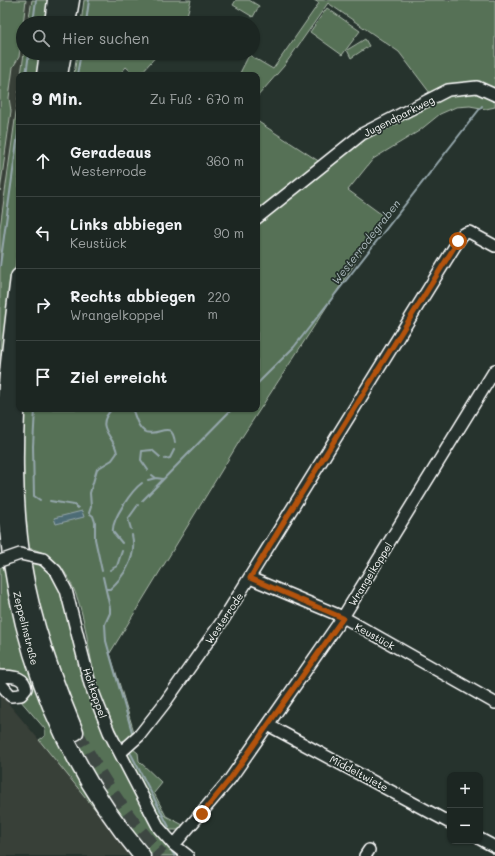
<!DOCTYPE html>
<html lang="de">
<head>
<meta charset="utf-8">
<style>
	body { margin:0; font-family:Mali,sans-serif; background:#252e2a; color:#f1f3f6 }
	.controls { position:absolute; right:12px; bottom:12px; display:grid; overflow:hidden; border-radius:8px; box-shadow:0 1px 3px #0004 }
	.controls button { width:36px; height:36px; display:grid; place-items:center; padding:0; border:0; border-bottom:1px solid #3a4340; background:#1c2622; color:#f1f3f6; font:20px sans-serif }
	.stop { position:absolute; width:12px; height:12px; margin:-9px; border:3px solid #b45309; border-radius:50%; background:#fff }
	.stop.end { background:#b45309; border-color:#fff; box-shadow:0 1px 4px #0008 }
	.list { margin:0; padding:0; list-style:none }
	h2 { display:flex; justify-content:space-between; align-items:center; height:52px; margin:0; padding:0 16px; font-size:17px }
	h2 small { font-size:13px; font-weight:400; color:#a0a5a5 }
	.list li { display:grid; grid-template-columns:26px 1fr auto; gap:12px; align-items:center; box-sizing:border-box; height:72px; padding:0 16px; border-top:1px solid #3a4340 }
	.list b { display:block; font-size:15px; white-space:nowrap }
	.list p { margin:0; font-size:13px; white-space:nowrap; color:#a0a5a5 }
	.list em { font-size:13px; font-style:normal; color:#a0a5a5 }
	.icon { flex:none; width:22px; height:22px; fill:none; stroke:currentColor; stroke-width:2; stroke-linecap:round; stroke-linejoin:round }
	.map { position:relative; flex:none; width:495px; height:856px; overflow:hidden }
	.search { position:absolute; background:#1c2622; box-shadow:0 1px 3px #0004; left:16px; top:16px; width:244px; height:44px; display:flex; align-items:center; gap:10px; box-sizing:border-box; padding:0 14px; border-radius:22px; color:#a0a5a5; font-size:15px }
	.panel { position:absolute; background:#1c2622; box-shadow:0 1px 3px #0004; left:16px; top:72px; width:244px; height:340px; border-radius:8px }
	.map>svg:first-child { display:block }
</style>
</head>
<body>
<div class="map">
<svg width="495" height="856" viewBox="0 0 495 856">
	<rect width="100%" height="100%" fill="#26332d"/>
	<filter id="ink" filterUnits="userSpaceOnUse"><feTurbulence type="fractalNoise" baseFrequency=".025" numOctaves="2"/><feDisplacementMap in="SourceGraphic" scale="8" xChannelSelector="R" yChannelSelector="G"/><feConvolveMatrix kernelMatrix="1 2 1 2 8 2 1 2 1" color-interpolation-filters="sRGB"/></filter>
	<g filter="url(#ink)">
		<path fill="#393f38" d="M0 0H41L37 23H23V53H33L30 75H19V155L0 292Z
			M2 696 61 766 133 856H0V698Z"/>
		<path fill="#577157" stroke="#abb8ab" d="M0 0H26L19 57 13 67 9 98 11 111 0 191Z
			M32 0H52L49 23H28Z
			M84 0H191L185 23H81Z
			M236 0H249L259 6 253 17 233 5Z
			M314 0H495V107L486 109 470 106 456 107 440 114 419 131 373 159 348 190 385 217 242 437 110 653 134 732 128 740 121 741C111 722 102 702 96 682 84 637 84 558 28 548L22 474 23 409H257V121L320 162 359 130 430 93 399 52 328 3 284 66 257 97V75H239L249 55 273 69 319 3Z
			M327 8 360 31 342 55 310 32Z
			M365 39 369 46 351 58 347 50Z
			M24 53H45L42 75H21Z
			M77 53H159L142 72 135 75 126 67 119 75H74Z
			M19 91V239L4 349 0 400V228Z
			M8 563 21 634 133 856 39 740 45 736V729L20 700 26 677 20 673 0 669V568Z
			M30 563 43 566 58 582 106 734 183 856H149L83 764 41 618Z
			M133 749 138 753 139 761 162 783 154 793 166 816 183 825 179 830H168L162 822 128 755Z"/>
		<path fill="#4e6c75" stroke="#95a7ac" d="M82 511 84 517 56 524 54 518Z"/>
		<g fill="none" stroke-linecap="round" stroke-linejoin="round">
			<path stroke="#95a7ac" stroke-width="2" d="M33 23 36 0
				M86 23 89 0
				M26 75 29 53
				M77 75 81 53
				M0 266 19 127
				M257 384 294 347 482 106
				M35 409 33 446 34 496 40 500
				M132 409C136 416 136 426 144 431 157 439 172 417 175 443
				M165 459 170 458 174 450
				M148 470 141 460 142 451 152 450 160 457
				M152 475 156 478
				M148 480 156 478 163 479
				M50 501 74 505 78 508
				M142 501 232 409
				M89 513 91 507 90 493 97 469 112 460 117 453C115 436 93 428 112 409
				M89 513 93 516 95 522V539L102 571
				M131 529 128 519 138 505
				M122 543 113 532C111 520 132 490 142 483
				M110 570 117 566 122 551
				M103 577 110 608V613L105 624 106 641 132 732
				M106 589H110C125 575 137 556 132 535
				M131 754 169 827
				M172 852 175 856"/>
			<path stroke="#3c4742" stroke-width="16" stroke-dasharray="16 8" stroke-linecap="butt" d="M75 732C99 777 125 819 161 856"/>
			<defs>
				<path id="minor" d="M257 218 362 134 448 90 477 87 495 95
					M43 559 56 571 66 590 90 684 109 732 159 828 174 845 188 856
					M250 578 343 617 495 703
					M0 676C11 677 24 675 26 689L21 695 11 696 0 683
					M268 725 450 823
					M120 753 139 736 164 704 223 620 458 241 463 234 469 232 495 246
					M480 839 495 847
					M174 845 230 779 343 617 495 370
					M365 856 369 850"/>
				<path id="highway" d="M53 23 56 0
					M67 23 71 0
					M45 75 48 53
					M59 75 63 53
					M19 277C10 349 1 421 4 495 4 507 7 519 8 531 20 652 64 763 142 856
					M19 375C13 435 13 506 23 566 32 623 53 679 75 732"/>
			</defs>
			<use href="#minor" stroke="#fff" stroke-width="14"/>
			<use href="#highway" stroke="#fff" stroke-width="19"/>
			<use href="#minor" stroke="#26332d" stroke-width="11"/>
			<use href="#highway" stroke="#26332d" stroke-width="16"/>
			<defs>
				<path id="minor-bridge" d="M0 561 20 554 43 559"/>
			</defs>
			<use href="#minor-bridge" stroke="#fff" stroke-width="14" stroke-linecap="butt"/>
			<use href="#minor-bridge" stroke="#26332d" stroke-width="11"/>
		</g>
	</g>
	<g fill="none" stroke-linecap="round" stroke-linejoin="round" filter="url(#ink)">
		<path stroke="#b45309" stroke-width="5" d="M202 814 230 779 343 618 250 578 285 520 458 241"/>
	</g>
	<g text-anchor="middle" stroke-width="3.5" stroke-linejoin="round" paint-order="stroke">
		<g font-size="10" fill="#fff" stroke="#26332d">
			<text transform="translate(399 116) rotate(-27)" y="4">Jugendparkweg</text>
			<text transform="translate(370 574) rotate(-58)" y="4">Wrangelkoppel</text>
			<text transform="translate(224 618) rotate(-56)" y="4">Westerrode</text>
			<text transform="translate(26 628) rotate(76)" y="4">Zeppelinstraße</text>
			<text transform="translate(375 636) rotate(29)" y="4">Keustück</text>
			<text transform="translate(95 693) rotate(71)" y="4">Holtkoppel</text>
			<text transform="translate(359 773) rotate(28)" y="4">Middeltwiete</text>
		</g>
		<g font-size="11" font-style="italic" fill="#afbdc1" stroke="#26332d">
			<text transform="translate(366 242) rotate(-52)" y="4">Westerrodegraben</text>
		</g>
	</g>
</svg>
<div class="controls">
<button>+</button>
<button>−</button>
</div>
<div class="stop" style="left:458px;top:241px"></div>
<div class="stop end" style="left:202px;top:814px"></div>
<div class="search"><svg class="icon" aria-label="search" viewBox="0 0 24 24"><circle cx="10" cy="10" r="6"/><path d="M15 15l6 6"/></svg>Hier suchen</div>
<section class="panel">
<h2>9 Min.<small>Zu Fuß · 670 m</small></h2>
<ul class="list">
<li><svg class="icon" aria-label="ahead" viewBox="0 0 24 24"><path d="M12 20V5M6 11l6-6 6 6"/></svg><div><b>Geradeaus</b><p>Westerrode</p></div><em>360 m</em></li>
<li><svg class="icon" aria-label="left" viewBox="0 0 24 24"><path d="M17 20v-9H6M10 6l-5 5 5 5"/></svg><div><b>Links abbiegen</b><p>Keustück</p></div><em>90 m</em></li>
<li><svg class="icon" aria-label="right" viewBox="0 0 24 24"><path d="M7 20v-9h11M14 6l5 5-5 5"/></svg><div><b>Rechts abbiegen</b><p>Wrangelkoppel</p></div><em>220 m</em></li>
<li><svg class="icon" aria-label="arrive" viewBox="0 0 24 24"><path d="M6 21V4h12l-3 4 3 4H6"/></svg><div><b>Ziel erreicht</b></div></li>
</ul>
</section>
</div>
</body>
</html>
